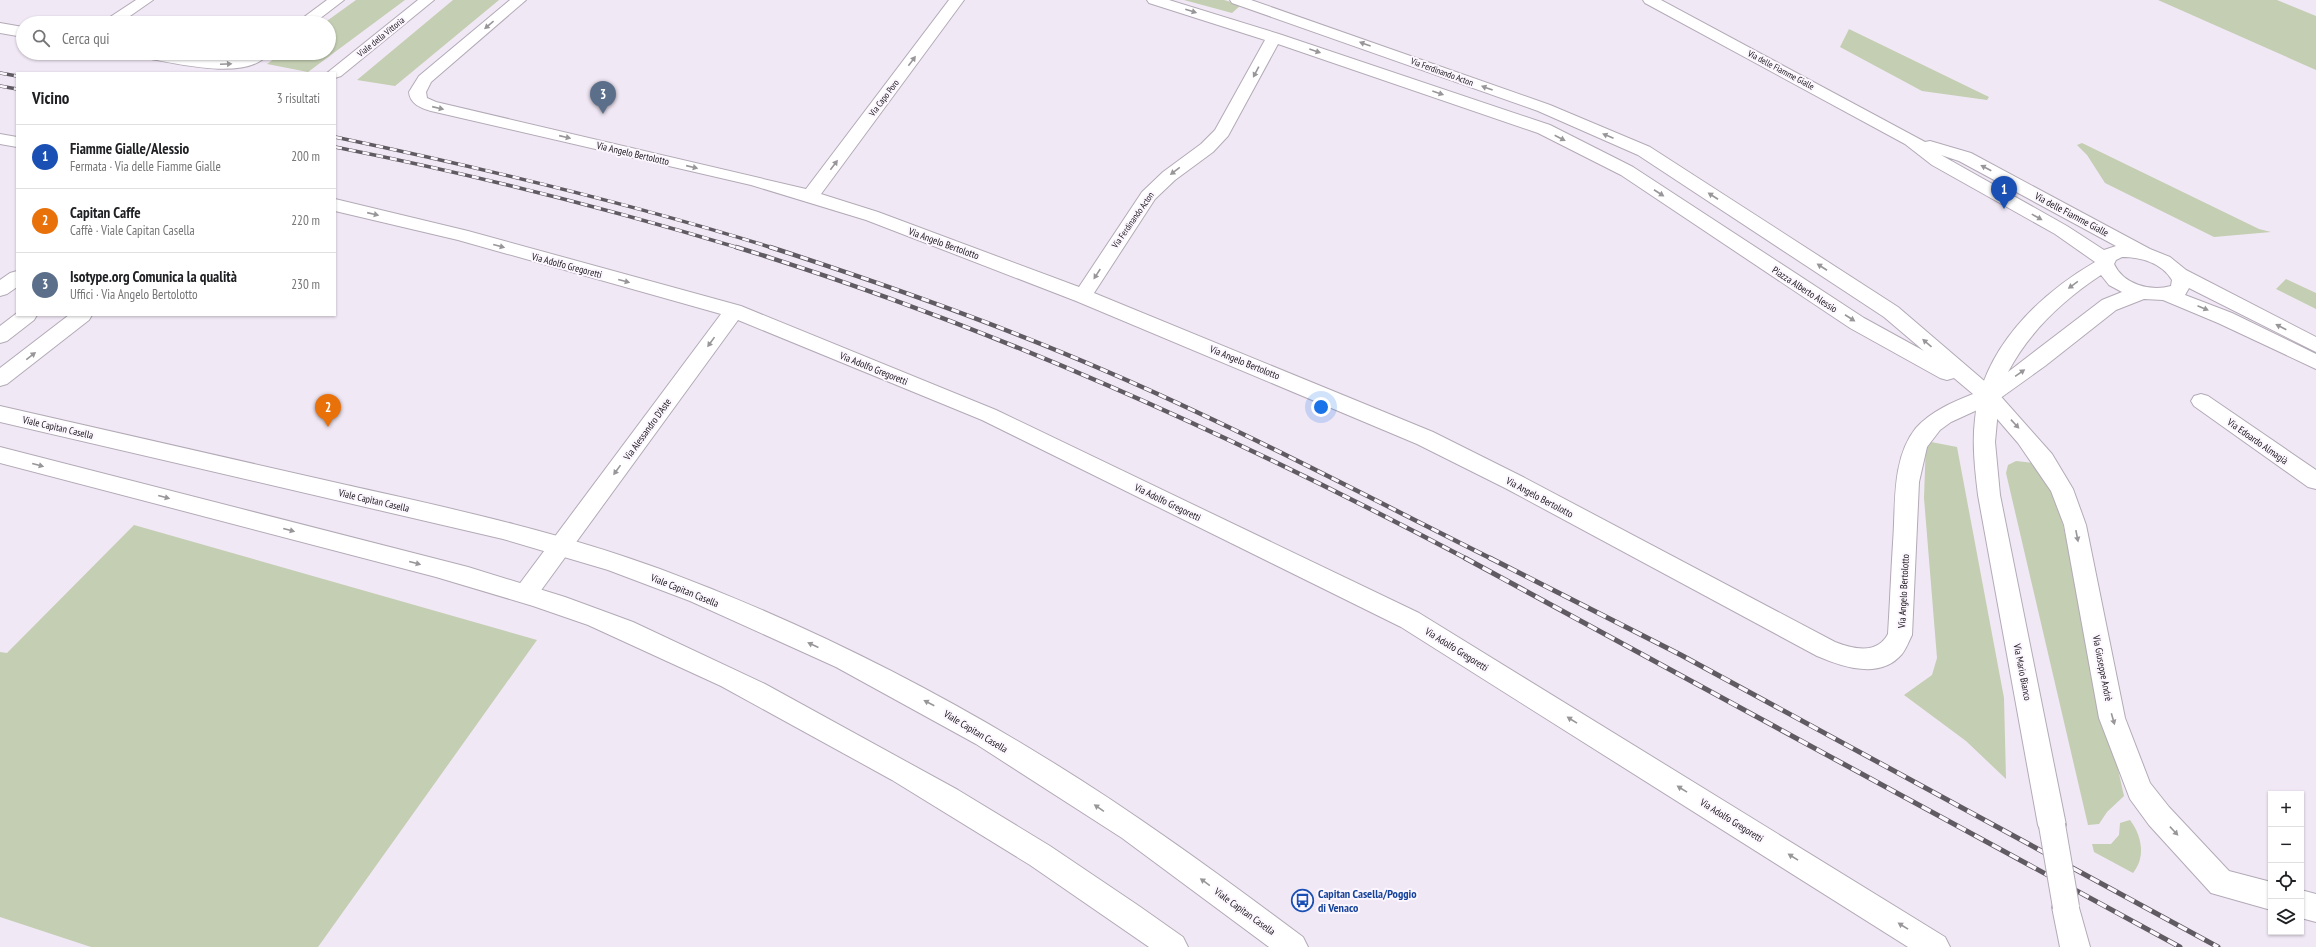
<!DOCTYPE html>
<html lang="it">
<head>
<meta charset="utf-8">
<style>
	body { margin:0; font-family:"PT Sans Narrow",sans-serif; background:#f6f6f6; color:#202124 }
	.controls { position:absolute; right:12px; bottom:12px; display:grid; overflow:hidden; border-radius:0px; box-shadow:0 1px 3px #0004 }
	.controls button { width:36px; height:36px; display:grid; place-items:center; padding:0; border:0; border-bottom:1px solid #e0e0e0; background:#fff; color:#202124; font:20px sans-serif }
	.you { position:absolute; left:1321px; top:407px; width:14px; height:14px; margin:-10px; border:3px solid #fff; border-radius:50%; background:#1a73e8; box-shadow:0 0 0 6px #1a73e833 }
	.badge { display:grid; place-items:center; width:26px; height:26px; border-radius:50%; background:#3d7b90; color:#fff; font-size:13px; font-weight:700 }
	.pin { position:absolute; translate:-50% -33px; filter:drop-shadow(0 1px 2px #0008) }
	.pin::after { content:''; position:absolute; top:21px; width:14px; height:12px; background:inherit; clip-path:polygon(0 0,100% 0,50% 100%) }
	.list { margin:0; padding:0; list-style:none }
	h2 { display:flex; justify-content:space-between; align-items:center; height:52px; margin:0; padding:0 16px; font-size:17px }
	h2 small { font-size:13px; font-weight:400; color:#757577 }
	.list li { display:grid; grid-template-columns:26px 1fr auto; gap:12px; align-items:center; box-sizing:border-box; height:64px; padding:0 16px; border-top:1px solid #e0e0e0 }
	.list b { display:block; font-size:15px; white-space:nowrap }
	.list p { margin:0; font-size:13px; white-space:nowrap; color:#757577 }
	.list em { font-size:13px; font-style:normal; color:#757577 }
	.icon { flex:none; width:22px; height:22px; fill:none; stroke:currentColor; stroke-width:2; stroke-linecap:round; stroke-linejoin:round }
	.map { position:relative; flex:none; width:2316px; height:947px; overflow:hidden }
	.search { position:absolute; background:#fff; box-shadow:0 1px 3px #0004; left:16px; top:16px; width:320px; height:44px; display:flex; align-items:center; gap:10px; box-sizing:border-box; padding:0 14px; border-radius:22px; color:#757577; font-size:15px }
	.panel { position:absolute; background:#fff; box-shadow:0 1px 3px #0004; left:16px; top:72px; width:320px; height:244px; border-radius:0px }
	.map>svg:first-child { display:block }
</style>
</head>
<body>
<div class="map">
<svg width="2316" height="947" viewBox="0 0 2316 947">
	<rect width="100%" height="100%" fill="#f1e8f5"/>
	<path fill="#c3ceb2" d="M356 0H405L308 72 267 64 282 53H329V23H324Z
		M453 0H499L395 86 357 80Z
		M1184 0H1224L1241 5 1232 13Z
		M2158 0H2277L2316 16V70Z
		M1849 29 1989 97 1987 100 1922 91 1840 47Z
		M2082 143 2259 229 2271 232 2214 237 2105 183 2087 155 2077 145Z
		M2286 279 2316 293V309L2276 289Z
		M1926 441 1957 447 2004 698 2006 779 1966 741 1904 695 1932 675 1937 658 1924 498Z
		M2016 461 2035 463 2058 503 2124 796 2107 812 2099 824 2088 825 2006 473 2008 465Z
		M134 525 537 640 318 947H91L0 917V652L7 653Z
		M2130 820C2142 836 2146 857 2133 873L2094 852 2092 844H2111L2119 835 2120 823Z"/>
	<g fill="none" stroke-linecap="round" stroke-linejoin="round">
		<defs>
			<path id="minor" d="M136 0H153L120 23H101Z
				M327 0H344L314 23H296Z
				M418 0H434L341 76 335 78V73H327Z
				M510 0H526L431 82 426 92 427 98 436 102 806 189 949 0H964L821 194 878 212 1079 287 1142 192 1163 172 1201 144 1215 130 1265 40 1149 3 1147 0H1169L1279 34 1550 125 1633 167 1864 318 1924 351 1884 317 1638 155 1538 111 1232 3 1230 0H1251L1550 105 1650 147 1898 307 1996 391 2052 454 2073 489 2086 525 2125 718 2150 783 2169 807 2229 871 2271 882V910L2211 893 2149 825 2130 799 2099 718 2064 525 2051 491 2018 443 1986 406 1951 422 1940 430 1927 447 1919 482 1912 635C1909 641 1906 649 1902 654 1880 680 1843 667 1817 656L1507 489 1417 444 1076 301 866 220 751 185 431 111C421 108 410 104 409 92L419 76ZM1278 44 1538 133 1621 175 1850 328 1940 378 1947 380 1954 378 1973 394C1953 402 1931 411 1916 428 1891 459 1896 506 1893 543 1891 573 1890 604 1888 634 1877 655 1853 649 1835 642L1523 477 1433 432 1094 293 1155 199 1175 180 1213 152 1228 136Z
				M0 23 23 27V37L0 33Z
				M138 53H170L219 60 234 58 249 53H269C249 82 174 63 146 58L140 56Z
				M0 134 17 137V147L0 144Z
				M335 199 468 231 741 306 996 410 1419 613 1945 937 1950 947H1908L1401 627 982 420 738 320 534 600 526 603 518 600 514 593 518 586 721 314 458 240 335 211Z
				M17 271V287L7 294 0 296V280L10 273Z
				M17 313V315H37L34 320 7 341 0 343V326Z
				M69 315H92L89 320 7 384 0 386V368Z
				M2201 394 2208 396 2316 470V489L2308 487 2194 406 2191 401 2194 396Z
				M2301 890 2316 894V922L2301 918Z"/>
			<path id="tertiary" d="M1643 0H1661L1925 142 1930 141 1971 153 2150 249 2170 257 2186 270 2316 337V352L2189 288 2185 295 2232 313 2316 354V369L2218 323 2163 300 2144 299 2116 310 2045 366 1999 399 1995 442 2000 495 2066 825 2062 834 2052 838 2042 834 2038 825 1978 495C1975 470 1972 444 1975 419 1982 350 2038 295 2095 262L2055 234 1932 165 1905 144 1645 3ZM1941 155 1959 161 2116 246 2104 250 2067 226ZM2122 257C2141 257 2162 263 2172 280L2171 286C2150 292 2123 284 2114 264L2116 260ZM2101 275 2109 285 2122 292 2102 300 2008 372C2029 332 2063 300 2101 275Z
				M0 406C114 432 228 458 342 484 449 508 557 531 660 569 792 618 918 680 1039 754 1130 809 1217 873 1303 937L1308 947H1269L1122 838 976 744 836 667 690 601 608 570 503 539 0 422Z
				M0 447 468 567 565 597 633 622 765 684 958 790 1050 846 1139 906 1183 937 1188 947H1149L1030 865 892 780 721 686 588 625 533 606 436 577 0 463Z
				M2066 893 2076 897 2090 947H2060L2052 907 2056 897Z"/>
		</defs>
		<use href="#minor" stroke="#b3aab7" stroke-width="2"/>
		<use href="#tertiary" stroke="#b3aab7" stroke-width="2"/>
		<use href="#minor" fill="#fff" fill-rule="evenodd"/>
		<use href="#tertiary" fill="#fff" fill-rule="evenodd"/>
		<defs>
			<path id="rail-far2" d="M0 73 17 76
				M0 86 17 89
				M335 137C483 168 629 203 773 248
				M335 147C472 174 606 208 739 248"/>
			<path id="rail-far1" d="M736 247C990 325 1232 435 1467 559
				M770 247C884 284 998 324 1108 372 1238 428 1364 495 1492 559"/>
			<path id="rail" d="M1465 558 2180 947
				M1490 558 1681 655 2218 947"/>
		</defs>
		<use href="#rail-far2" stroke="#605b62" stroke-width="3.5"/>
		<use href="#rail-far1" stroke="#605b62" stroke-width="4.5"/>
		<use href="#rail" stroke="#605b62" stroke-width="5"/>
		<use href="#rail-far2" stroke="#fcf6ff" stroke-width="2.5" stroke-dasharray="7" stroke-linecap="butt"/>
		<use href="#rail-far1" stroke="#fcf6ff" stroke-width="3" stroke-dasharray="8" stroke-linecap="butt"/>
		<use href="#rail" stroke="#fcf6ff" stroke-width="3.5" stroke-dasharray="10" stroke-linecap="butt"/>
		<defs>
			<path id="tertiary-bridge" d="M2052 825 2066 907"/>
		</defs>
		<use href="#tertiary-bridge" stroke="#b3aab7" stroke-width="28" stroke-linecap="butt"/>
		<use href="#tertiary-bridge" stroke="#fff" stroke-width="26"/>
	</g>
	<defs><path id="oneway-solid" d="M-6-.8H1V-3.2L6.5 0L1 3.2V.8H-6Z"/></defs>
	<g fill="#989698">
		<use href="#oneway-solid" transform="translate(1191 11) rotate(17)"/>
		<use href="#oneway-solid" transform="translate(489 25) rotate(140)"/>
		<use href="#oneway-solid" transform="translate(1365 44) rotate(-160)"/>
		<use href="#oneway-solid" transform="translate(1315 51) rotate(19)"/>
		<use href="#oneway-solid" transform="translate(912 61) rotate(-53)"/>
		<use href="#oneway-solid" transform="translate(226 64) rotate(-3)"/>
		<use href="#oneway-solid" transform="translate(1256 72) rotate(118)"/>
		<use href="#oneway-solid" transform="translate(1487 88) rotate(-160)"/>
		<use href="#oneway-solid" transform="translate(1438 93) rotate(19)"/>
		<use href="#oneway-solid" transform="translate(438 108) rotate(13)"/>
		<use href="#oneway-solid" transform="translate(1608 136) rotate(-157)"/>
		<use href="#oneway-solid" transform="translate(565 137) rotate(13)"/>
		<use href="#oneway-solid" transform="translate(1560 138) rotate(27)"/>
		<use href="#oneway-solid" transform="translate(834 165) rotate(-53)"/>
		<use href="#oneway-solid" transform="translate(692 167) rotate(13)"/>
		<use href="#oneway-solid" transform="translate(1986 168) rotate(-152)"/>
		<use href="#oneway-solid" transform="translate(1175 171) rotate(143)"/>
		<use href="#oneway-solid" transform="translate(1659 193) rotate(33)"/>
		<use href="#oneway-solid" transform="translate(1713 196) rotate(-147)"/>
		<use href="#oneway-solid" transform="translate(373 214) rotate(13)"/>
		<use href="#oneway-solid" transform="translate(2037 217) rotate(29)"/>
		<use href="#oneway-solid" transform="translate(499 246) rotate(15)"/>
		<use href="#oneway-solid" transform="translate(1822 267) rotate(-147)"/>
		<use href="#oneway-solid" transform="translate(1097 274) rotate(123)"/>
		<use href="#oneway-solid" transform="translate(624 281) rotate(15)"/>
		<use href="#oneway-solid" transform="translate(2073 285) rotate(144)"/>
		<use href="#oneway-solid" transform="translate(2203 308) rotate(23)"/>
		<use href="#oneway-solid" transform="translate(1850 318) rotate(33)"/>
		<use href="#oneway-solid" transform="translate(2281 327) rotate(-153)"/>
		<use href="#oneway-solid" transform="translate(711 342) rotate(126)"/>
		<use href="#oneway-solid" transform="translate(1927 343) rotate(-139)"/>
		<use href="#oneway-solid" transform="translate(31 356) rotate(-38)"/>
		<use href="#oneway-solid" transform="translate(2020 373) rotate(-35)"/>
		<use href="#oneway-solid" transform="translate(2015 424) rotate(47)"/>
		<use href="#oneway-solid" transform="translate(38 465) rotate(15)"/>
		<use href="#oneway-solid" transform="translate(617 470) rotate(126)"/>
		<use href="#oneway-solid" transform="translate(164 497) rotate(15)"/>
		<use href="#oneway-solid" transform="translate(289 530) rotate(15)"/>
		<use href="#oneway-solid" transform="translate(2077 536) rotate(79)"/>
		<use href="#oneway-solid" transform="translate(415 563) rotate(15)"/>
		<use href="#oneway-solid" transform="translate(813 645) rotate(-155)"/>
		<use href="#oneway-solid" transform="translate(929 703) rotate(-152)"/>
		<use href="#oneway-solid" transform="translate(2113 719) rotate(74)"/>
		<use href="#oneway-solid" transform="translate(1572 720) rotate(-148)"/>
		<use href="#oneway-solid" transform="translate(1682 789) rotate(-148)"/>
		<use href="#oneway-solid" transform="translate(1099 808) rotate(-146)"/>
		<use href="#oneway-solid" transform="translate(2174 831) rotate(47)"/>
		<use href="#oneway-solid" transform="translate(1793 857) rotate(-148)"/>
		<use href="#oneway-solid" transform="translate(1205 882) rotate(-144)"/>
		<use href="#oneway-solid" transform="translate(1903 926) rotate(-148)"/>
	</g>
	<defs>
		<symbol id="bus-ring" viewBox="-11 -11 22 22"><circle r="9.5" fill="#fcf6ff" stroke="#1a4fb4" stroke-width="1.5"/><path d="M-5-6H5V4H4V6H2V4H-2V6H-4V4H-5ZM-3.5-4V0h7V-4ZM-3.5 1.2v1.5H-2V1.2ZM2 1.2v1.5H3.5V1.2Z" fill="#1a4fb4"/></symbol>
	</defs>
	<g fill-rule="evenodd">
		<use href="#bus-ring" x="1290" y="888" width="25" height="25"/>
	</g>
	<g text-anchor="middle" stroke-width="4" stroke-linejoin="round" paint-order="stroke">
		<g font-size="9" fill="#19151a" stroke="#fcf6ff">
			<text transform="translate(381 37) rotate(-39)" y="3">Viale della Vittoria</text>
			<text transform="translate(1781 70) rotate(28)" y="3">Via delle Fiamme Gialle</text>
			<text transform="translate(1442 72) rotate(20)" y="3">Via Ferdinando Acton</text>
			<text transform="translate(884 98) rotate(-53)" y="3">Via Capo Poro</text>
			<text transform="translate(1133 220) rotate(-55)" y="3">Via Ferdinando Acton</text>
		</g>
		<g font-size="10" fill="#19151a" stroke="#fcf6ff">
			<text transform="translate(633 153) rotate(13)" y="4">Via Angelo Bertolotto</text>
			<text transform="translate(2072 214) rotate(28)" y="4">Via delle Fiamme Gialle</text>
			<text transform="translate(944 243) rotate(20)" y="4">Via Angelo Bertolotto</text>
			<text transform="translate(567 265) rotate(15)" y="4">Via Adolfo Gregoretti</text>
			<text transform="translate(1805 289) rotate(33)" y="4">Piazza Alberto Alessio</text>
			<text transform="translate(1245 362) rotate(22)" y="4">Via Angelo Bertolotto</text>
			<text transform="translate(874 368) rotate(22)" y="4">Via Adolfo Gregoretti</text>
			<text transform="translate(58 427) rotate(13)" y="4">Viale Capitan Casella</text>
			<text transform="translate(647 429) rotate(-54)" y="4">Via Alessandro D'Aste</text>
			<text transform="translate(2258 441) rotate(35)" y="4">Via Edoardo Almagià</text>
			<text transform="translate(1540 497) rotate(28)" y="4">Via Angelo Bertolotto</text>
			<text transform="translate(374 500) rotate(13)" y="4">Viale Capitan Casella</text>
			<text transform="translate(1168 502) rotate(26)" y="4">Via Adolfo Gregoretti</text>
			<text transform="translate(685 590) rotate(22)" y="4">Viale Capitan Casella</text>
			<text transform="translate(1903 591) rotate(-87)" y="4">Via Angelo Bertolotto</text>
			<text transform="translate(1457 649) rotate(32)" y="4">Via Adolfo Gregoretti</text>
			<text transform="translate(2103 668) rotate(79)" y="4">Via Giuseppe Andrè</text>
			<text transform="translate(2023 672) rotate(79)" y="4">Via Mario Bianco</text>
			<text transform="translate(976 731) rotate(31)" y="4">Viale Capitan Casella</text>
			<text transform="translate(1732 820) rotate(32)" y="4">Via Adolfo Gregoretti</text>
			<text transform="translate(1245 911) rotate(36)" y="4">Viale Capitan Casella</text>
		</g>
		<g font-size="12" font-weight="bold" fill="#164399" stroke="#fcf6ff" text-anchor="start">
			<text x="1318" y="898">Capitan Casella/Poggio<tspan x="1318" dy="14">di Venaco</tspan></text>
		</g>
	</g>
</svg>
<div class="controls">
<button>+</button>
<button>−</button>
<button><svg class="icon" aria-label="locate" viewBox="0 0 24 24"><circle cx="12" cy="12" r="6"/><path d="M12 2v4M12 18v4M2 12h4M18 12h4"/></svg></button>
<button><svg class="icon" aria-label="layers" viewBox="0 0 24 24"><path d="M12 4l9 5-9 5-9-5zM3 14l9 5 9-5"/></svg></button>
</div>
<div class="you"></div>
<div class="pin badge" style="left:2004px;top:209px;background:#1a4fb4">1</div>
<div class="pin badge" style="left:328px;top:427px;background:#e8710a">2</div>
<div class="pin badge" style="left:603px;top:114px;background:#5c6f8a">3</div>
<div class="search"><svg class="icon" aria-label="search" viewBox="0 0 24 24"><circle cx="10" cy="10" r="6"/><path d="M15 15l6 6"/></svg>Cerca qui</div>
<section class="panel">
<h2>Vicino<small>3 risultati</small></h2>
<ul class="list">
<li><span class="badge" style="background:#1a4fb4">1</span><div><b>Fiamme Gialle/Alessio</b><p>Fermata · Via delle Fiamme Gialle</p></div><em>200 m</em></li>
<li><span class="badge" style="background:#e8710a">2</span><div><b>Capitan Caffe</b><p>Caffè · Viale Capitan Casella</p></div><em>220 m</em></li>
<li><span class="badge" style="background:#5c6f8a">3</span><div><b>Isotype.org Comunica la qualità</b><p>Uffici · Via Angelo Bertolotto</p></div><em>230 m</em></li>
</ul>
</section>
</div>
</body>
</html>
